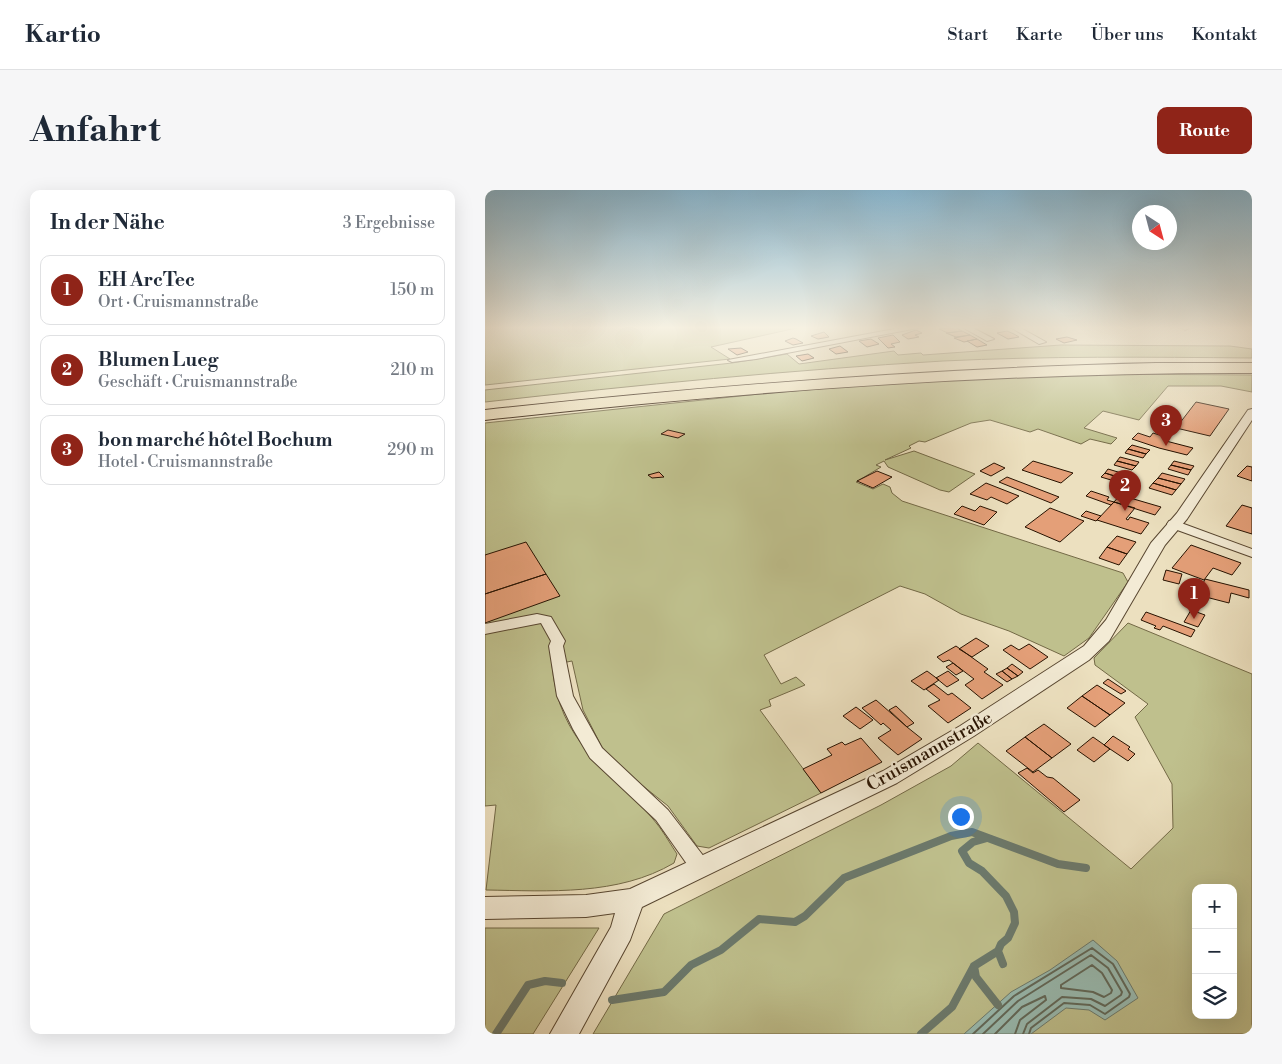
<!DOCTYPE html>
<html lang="de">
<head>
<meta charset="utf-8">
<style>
	body { margin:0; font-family:"Libre Bodoni",serif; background:#f6f6f7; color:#1f2937 }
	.controls { position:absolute; right:15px; bottom:15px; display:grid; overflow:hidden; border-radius:10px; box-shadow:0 5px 20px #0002 }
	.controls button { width:45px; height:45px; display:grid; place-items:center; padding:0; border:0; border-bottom:1px solid #e0e1e3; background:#fff; color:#1f2937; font:25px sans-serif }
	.compass { position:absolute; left:647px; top:15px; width:45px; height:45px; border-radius:50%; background:#fff; box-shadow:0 5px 20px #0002; rotate:144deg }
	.you { position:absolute; left:475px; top:626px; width:18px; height:18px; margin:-12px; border:4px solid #fff; border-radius:50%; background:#1a73e8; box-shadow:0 0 0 8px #1a73e833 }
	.badge { display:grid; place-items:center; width:32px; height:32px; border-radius:50%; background:#8f2418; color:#fff; font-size:16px; font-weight:700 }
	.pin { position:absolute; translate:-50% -41px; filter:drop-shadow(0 1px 2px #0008) }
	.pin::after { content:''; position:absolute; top:26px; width:18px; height:15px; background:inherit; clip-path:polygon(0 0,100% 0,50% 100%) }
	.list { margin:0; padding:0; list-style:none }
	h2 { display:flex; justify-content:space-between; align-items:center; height:65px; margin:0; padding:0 20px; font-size:21px }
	h2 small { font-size:16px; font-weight:400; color:#747a83 }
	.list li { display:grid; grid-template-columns:32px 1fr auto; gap:15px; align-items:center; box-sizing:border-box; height:70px; margin:0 10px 10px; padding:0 10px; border:1px solid #e0e1e3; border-radius:10px }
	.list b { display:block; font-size:19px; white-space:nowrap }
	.list p { margin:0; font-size:16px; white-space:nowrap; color:#747a83 }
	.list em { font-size:16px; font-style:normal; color:#747a83 }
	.icon { flex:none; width:28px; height:28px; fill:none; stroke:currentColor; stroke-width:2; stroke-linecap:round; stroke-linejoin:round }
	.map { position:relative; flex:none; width:767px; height:844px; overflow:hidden; border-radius:10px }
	header { display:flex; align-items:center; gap:30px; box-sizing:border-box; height:70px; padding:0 25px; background:#fff; border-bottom:1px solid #e0e1e3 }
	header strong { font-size:24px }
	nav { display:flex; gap:28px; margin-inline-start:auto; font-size:18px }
	.intro { display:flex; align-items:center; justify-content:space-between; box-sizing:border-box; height:120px; padding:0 30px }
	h1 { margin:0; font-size:35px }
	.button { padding:12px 22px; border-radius:10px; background:#8f2418; color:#fff; font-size:18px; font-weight:700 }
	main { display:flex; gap:30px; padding:0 30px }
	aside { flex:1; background:#fff; border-radius:10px; box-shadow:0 5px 20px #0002 }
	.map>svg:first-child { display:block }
</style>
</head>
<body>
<header>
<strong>Kartio</strong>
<nav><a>Start</a><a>Karte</a><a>Über uns</a><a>Kontakt</a></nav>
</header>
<div class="intro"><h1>Anfahrt</h1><a class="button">Route</a></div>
<main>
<aside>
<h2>In der Nähe<small>3 Ergebnisse</small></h2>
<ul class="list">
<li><span class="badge">1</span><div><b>EH ArcTec</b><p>Ort · Cruismannstraße</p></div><em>150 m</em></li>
<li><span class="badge">2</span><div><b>Blumen Lueg</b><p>Geschäft · Cruismannstraße</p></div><em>210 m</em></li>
<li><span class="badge">3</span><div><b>bon marché hôtel Bochum</b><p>Hotel · Cruismannstraße</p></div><em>290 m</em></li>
</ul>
</aside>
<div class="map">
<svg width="767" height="844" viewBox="0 0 767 844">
	<rect width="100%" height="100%" fill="#ece0bf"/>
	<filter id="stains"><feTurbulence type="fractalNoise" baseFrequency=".004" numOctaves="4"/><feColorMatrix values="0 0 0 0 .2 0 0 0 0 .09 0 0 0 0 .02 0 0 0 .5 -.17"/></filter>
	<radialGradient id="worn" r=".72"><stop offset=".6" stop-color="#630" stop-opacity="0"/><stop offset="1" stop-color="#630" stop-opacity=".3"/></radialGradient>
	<path fill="#bfc08d" stroke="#736946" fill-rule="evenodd" d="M0 137H316L226 157 245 169 0 195Z
		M576 155 745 156 767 159V168C664 167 561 166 458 171 305 180 152 195 0 212V200L247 173 302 164 314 174 409 161 413 165 436 163 438 165Z
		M607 184 767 185V202L736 196H683L654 230 618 221 599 238 632 248 626 254 605 249 596 254 553 239 545 242 505 230 486 233 440 252 434 251 424 256 426 258 400 270 429 261 490 284 464 302 455 300 403 277 399 271 391 275 396 277 371 292 388 299 398 294 405 297 407 303 417 311 638 383 643 392 604 448 579 466 524 441 476 424 440 404 415 396 279 465 296 494 311 487 320 495 284 510 286 516 275 520 336 603 224 658 212 656 183 616 122 567 98 520 87 471 67 475C74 554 122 576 168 629 177 639 184 652 192 664L189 673C133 706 64 701 1 700L11 615 0 616V233L284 203 418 192Z
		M643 433 767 484V844H108L179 724 396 615 466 576 493 553 646 679 688 638 687 594 650 527 663 514 610 475 609 468ZM711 698H748V825H711Z
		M0 738H114L48 844H0Z"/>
	<path fill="#99bdb4" stroke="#6b796c" d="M608 750 632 771 653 808 620 830 604 820 581 818 546 844H479L526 802 565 780Z"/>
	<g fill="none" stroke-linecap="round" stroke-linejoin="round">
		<path stroke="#60685a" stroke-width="2" d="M607 775 617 783 627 800 626 803 619 807 608 802 576 798V795Z
			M488 844 529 806 607 758 628 774 645 804 644 807 620 824 605 815 579 813 546 838 544 844
			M498 844 533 811 606 765 623 778 637 802 636 805 620 816 606 809 577 807 542 834 538 844
			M510 844 537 817 560 806 561 810 535 830 530 844"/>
		<path stroke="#6b796c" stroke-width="8" d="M513 761 518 774
			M489 776 491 787 513 815
			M127 810 179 802 206 775 236 760 274 729 310 732 320 726 359 688 466 646 487 642 573 674 601 678
			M11 844 43 795 60 791 77 793
			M436 844 467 817 489 776 513 761 516 754 523 748 530 733 529 722 521 706 497 681 484 673 477 661 488 652 502 648"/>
	</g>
	<path fill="#e49f78" stroke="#271200" d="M470 137 477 141 463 143 454 139Z
		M431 140 437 143 430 145 434 147 423 149 417 145Z
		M477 141 485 145 471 147 461 143Z
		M522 141 529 144 534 147 523 149 512 143Z
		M339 142 344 147 333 149 326 146Z
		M408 145 415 152 406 154 410 157 403 158 393 148Z
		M485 145 492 149 479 152 469 148Z
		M582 147 592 150 579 153 571 149Z
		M308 148 311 149 318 153 308 155 300 151Z
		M386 149 394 154 382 157 374 151Z
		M492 149 502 155 492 157 482 151Z
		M355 156 363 162 351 164 344 159Z
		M256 158 263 162 252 165 243 159Z
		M323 164 329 168 317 171 311 166Z
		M711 212 744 219 725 246 691 238Z
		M183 240 200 244 193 248 176 244Z
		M653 243 665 247 668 243 684 248 681 251 708 258 702 265 674 258 647 249Z
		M647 255 665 260 661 264 643 259Z
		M643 259 661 264 658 268 640 263Z
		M635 267 654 272 651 276 632 271Z
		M548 271 588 283 576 293 537 280Z
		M632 271 651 276 647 280 629 275Z
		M689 271 709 276 706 280 686 275Z
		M509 273 520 278 506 286 495 281Z
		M686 275 706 280 703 285 683 279Z
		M762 276 767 277V291L752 286Z
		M623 279 643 285 639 289 620 283Z
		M392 281 407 287 388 298 372 291Z
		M174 282 179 287 167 288 163 285Z
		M620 283 639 289 636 293 616 287Z
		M677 283 700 289 696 294 673 288Z
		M522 287 574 307 566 313 514 292Z
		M673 288 696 294 691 300 668 293Z
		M501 293 534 306 522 314 506 307 502 310 485 304Z
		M668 293 691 300 687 305 664 298Z
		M606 301 624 307 622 310 629 312 626 315 601 306Z
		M635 305 676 317 670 325 629 312Z
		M629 312 650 318 641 329 643 330 645 327 664 333 656 344 612 330Z
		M757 315 767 318V344L741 336Z
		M477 316 490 321 495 316 512 322 499 335 469 324Z
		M565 318 599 331 575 352 540 337Z
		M601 321 616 326 611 331 596 326Z
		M632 346 651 352 642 364 622 357Z
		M41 352 61 384 0 404V365Z
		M706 355 756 373 747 385 728 378 719 390 687 378Z
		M622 357 642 364 634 375 614 368Z
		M681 380 697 384 694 394 678 390Z
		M61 384 75 406 0 433V404Z
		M720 389 764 400V408L746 403 744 413 713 405Z
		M706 420 720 425 713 437 699 432Z
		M661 422 710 440 706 447 678 436 675 440 669 438 671 436 656 430Z
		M491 448 504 456 487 467 474 459Z
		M544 454 563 467 545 479 518 460 526 455 534 460Z
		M471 456 503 479 499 482 518 495 497 509 480 495 489 489 464 470 458 472 452 467Z
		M468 473 478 481 471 485 461 477Z
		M527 474 538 482 533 486 522 478Z
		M522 478 533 486 527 489 517 481Z
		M442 481 454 490 439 500 426 491Z
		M463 481 474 490 462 497 451 488Z
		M517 481 527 489 522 492 511 484Z
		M623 489 641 501 636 504 618 493Z
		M449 494 463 505 467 503 486 518 463 533 443 516 455 510 441 499Z
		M612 495 640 513 625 525 597 506Z
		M597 506 625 525 610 537 582 518Z
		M391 510 422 537 437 549 413 565 393 548 406 540 398 533 396 535 377 518Z
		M411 516 429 533 422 537 404 520Z
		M371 517 388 530 375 539 358 526Z
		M559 534 586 554 567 568 540 547Z
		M628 546 645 557 643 559 650 564 643 571 619 555Z
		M540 547 567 568 548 582 521 561Z
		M608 547 625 559 609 572 592 560Z
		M376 548 397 572 336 603 318 579 347 565 342 559 357 552 360 555Z
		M542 578 548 583 553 580 562 587 568 588 595 610 579 622 533 583Z"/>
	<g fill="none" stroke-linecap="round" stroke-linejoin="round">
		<defs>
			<path id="minor" d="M420 137H438L271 169 247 172 243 170Z
				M477 137H486L509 149 502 151Z
				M525 137H534L561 152 554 154Z
				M695 137H703L704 138 700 140Z
				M688 330 767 359V367L684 337 682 334 684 331Z
				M52 424 66 427 80 451 78 456 88 506 117 558 183 620 223 672 226 678 223 684 216 687 209 684 171 630 105 568 88 539 72 506 64 456 66 451 56 433 0 444V434Z"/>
			<path id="tertiary" d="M767 219V230L702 329 680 355 624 451 604 470 489 546 412 593 157 717 145 750 94 844H65L126 737 130 723 101 727 0 729V707L101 705 145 699 398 581 475 536 599 456 621 430 666 353 692 323 763 220Z"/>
			<path id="motorway" d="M671 173H767V183C510 182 255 202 0 230V220C223 196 446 178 671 173Z"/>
		</defs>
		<use href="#minor" stroke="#584630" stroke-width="2"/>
		<use href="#tertiary" stroke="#584630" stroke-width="2"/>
		<use href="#motorway" stroke="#271200" stroke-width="2"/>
		<use href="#minor" fill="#f3ebd5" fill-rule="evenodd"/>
		<use href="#tertiary" fill="#f3ebd5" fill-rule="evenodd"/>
		<use href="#motorway" fill="#ece0bf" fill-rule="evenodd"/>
	</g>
	<linearGradient id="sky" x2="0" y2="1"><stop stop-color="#88b8d3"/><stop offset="0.54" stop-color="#f6f1e2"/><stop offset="1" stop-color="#f6f1e2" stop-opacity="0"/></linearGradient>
	<rect width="767" height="255" fill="url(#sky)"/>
	<g text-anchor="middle" stroke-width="4.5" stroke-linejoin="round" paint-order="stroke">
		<g font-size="18" fill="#271200" stroke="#f3ebd5">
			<text transform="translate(444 561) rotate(-30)" y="6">Cruismannstraße</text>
		</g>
	</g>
	<rect width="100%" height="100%" filter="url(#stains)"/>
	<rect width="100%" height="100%" fill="url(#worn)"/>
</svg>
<div class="controls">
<button>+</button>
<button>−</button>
<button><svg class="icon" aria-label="layers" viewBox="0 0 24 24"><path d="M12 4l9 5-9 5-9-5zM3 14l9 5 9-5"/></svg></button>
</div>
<svg class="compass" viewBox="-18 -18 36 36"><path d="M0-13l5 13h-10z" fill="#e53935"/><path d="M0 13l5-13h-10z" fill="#747a83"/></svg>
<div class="you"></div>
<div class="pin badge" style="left:709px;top:429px">1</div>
<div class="pin badge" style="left:640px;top:321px">2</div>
<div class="pin badge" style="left:681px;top:256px">3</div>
</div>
</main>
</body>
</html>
